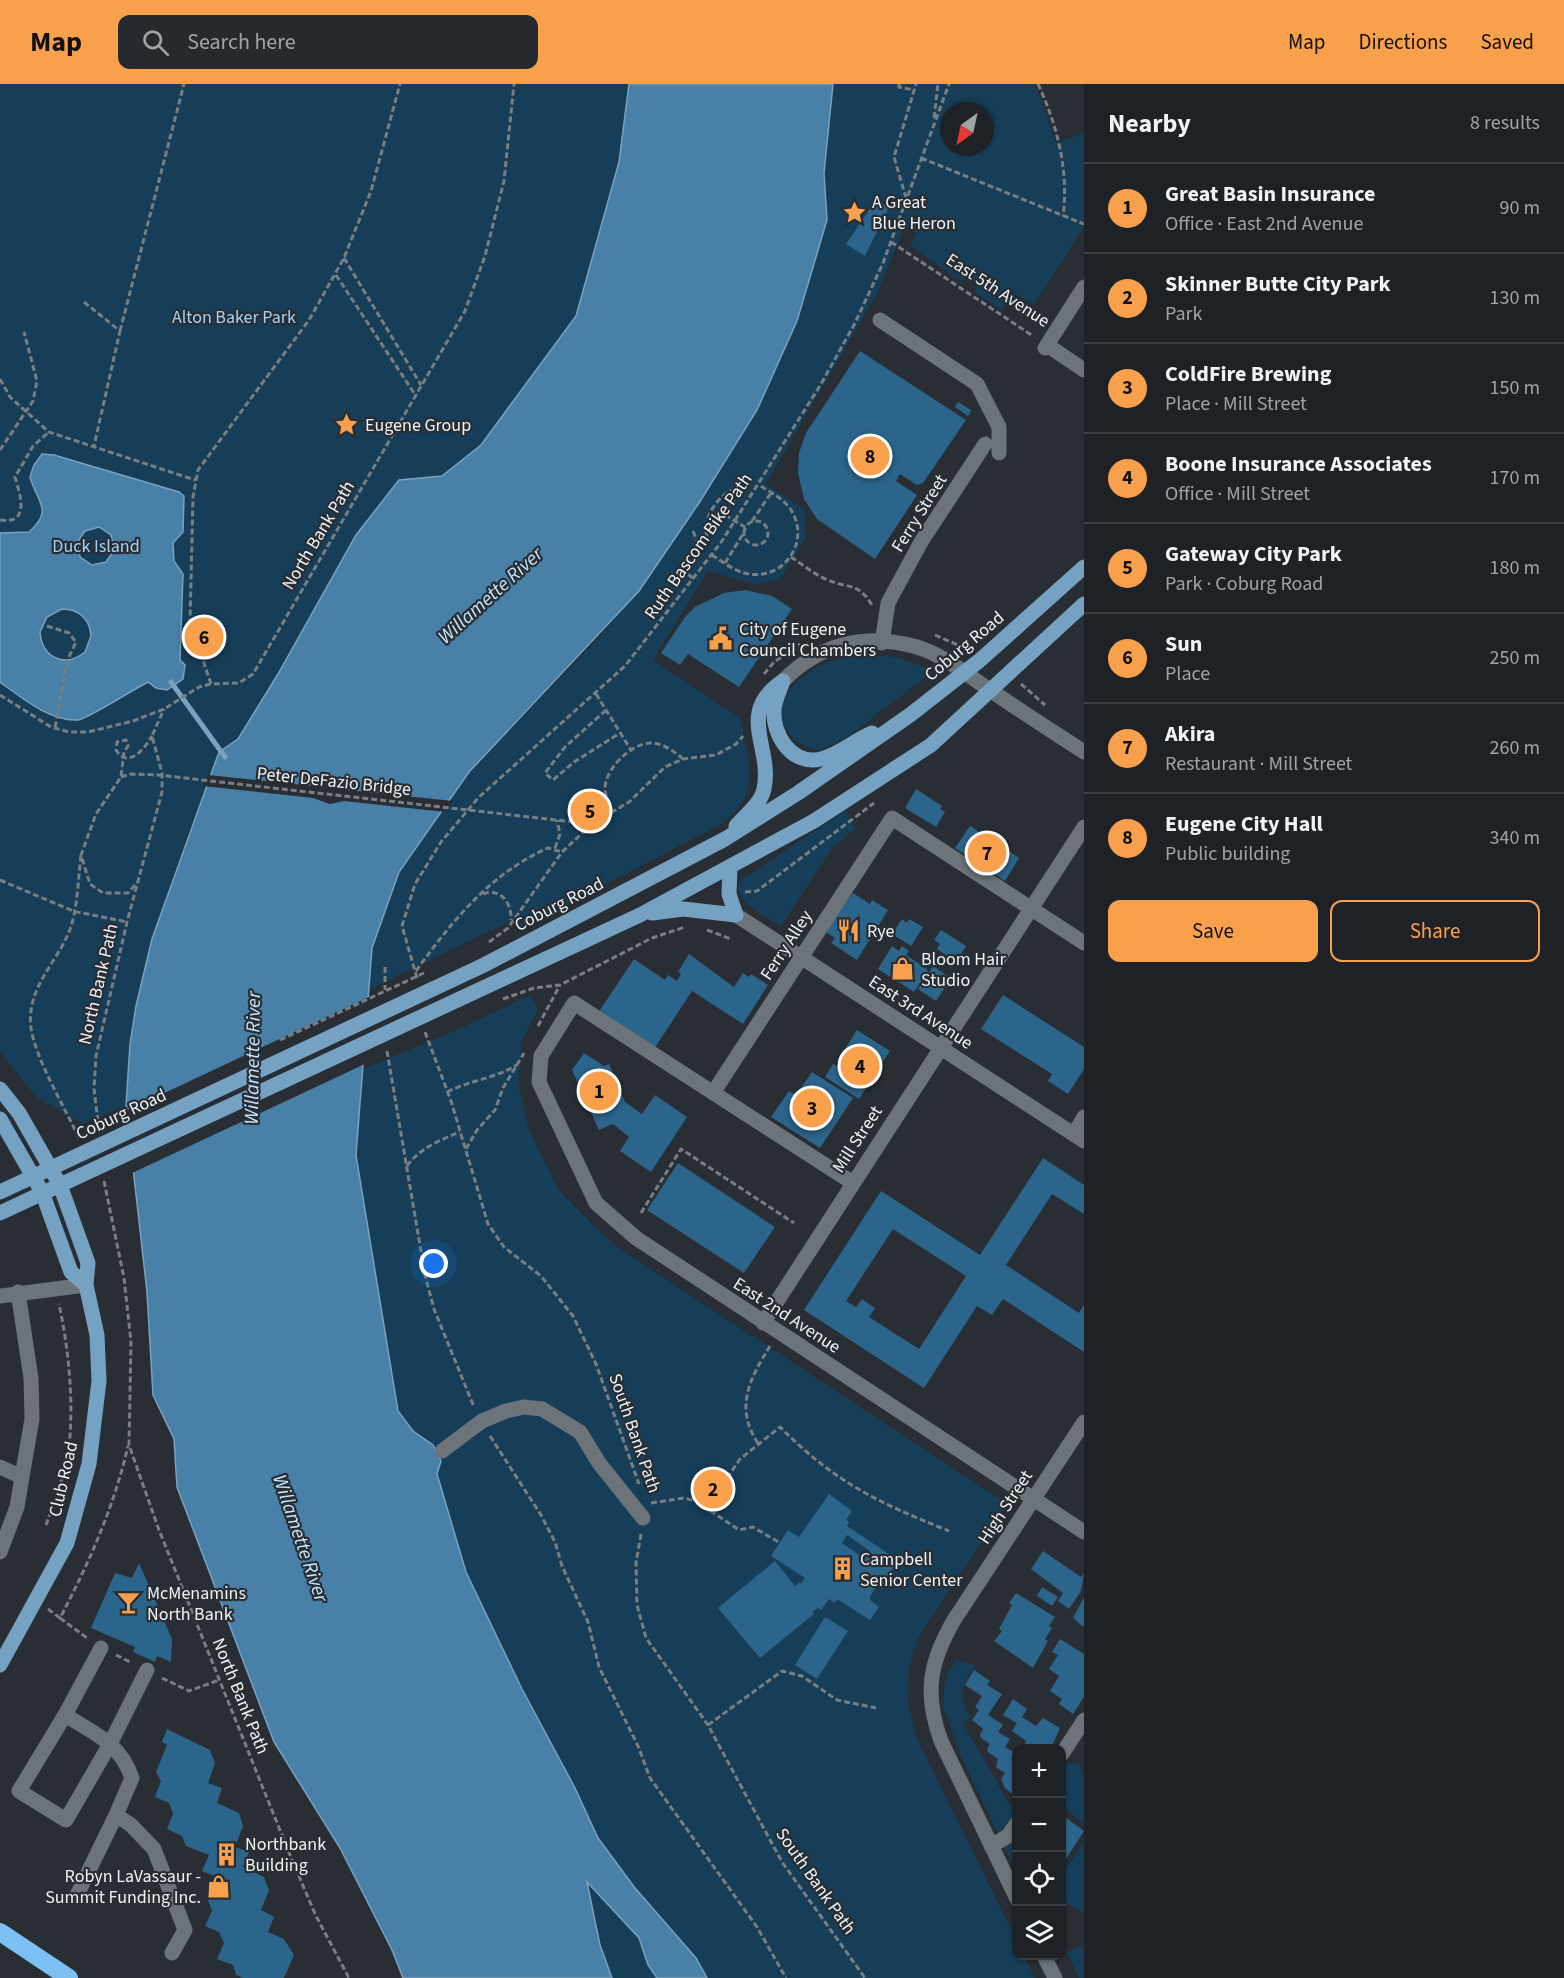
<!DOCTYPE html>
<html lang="en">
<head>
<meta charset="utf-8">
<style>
	body { margin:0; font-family:"Source Sans 3",sans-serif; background:#262a2e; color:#f1f3f6 }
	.controls { position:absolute; right:18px; bottom:18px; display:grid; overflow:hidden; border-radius:12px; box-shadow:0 2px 4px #0004 }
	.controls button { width:54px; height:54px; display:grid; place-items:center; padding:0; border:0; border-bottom:2px solid #3c3f43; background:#1e2226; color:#f1f3f6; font:30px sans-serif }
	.compass { position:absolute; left:940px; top:18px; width:54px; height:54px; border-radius:50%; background:#1e2226; box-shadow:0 2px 4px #0004; rotate:213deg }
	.you { position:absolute; left:434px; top:1180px; width:21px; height:21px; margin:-15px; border:4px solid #fff; border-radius:50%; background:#1a73e8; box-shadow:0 0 0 9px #1a73e833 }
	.badge { display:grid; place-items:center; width:39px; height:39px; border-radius:50%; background:#f9a04c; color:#111; font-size:20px; font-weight:700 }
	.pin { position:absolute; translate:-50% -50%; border:3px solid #fff; box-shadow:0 2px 6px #0006 }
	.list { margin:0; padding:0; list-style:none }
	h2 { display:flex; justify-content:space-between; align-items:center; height:78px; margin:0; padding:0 24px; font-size:26px }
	h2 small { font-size:20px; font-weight:400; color:#a1a4a7 }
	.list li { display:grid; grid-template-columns:39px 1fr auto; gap:18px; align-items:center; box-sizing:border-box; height:90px; padding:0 24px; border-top:2px solid #3c3f43 }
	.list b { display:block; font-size:22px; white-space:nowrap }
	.list p { margin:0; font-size:20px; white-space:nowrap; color:#a1a4a7 }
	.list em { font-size:20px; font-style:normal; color:#a1a4a7 }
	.actions { display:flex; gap:12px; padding:18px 24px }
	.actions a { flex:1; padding:14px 0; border:2px solid #f9a04c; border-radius:12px; text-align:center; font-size:21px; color:#f9a04c }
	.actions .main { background:#f9a04c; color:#111 }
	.icon { flex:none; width:33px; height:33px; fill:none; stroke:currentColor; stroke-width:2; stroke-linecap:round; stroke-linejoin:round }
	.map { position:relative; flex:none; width:1084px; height:1894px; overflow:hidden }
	header { display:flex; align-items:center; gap:36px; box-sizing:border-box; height:84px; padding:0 30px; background:#f9a04c; color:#111 }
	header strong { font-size:28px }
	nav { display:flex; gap:33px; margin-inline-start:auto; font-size:21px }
	.search { width:420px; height:54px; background:#262a2e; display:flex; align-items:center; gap:15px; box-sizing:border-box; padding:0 21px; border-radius:12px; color:#a1a4a7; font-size:22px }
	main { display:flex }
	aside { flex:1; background:#1e2226 }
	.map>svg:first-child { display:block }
</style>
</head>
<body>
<header>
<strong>Map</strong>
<div class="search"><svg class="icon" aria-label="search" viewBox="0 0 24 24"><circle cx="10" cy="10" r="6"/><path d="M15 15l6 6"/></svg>Search here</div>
<nav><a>Map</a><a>Directions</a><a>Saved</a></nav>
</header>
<main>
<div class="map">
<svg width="1084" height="1894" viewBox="0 0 1084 1894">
	<rect width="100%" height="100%" fill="#282e33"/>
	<path fill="#163e58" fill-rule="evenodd" d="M0 0H629L619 78 576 232 488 368 376 426 356 451 292 573 190 744 152 855 136 922 126 1022 82 1040 36 1013 0 968Z
		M833 0H1035L1056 59 1084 49V142L1034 221 1012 208 1002 226 974 208 977 201 965 193 961 198 910 161 916 149 905 142 877 210 766 400 805 426 806 453 780 495 755 500 708 487 653 576 741 635C748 683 765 710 718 742L521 844 517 835 506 839 369 906 372 864 399 788 469 688 606 546 699 419 757 326 797 237 827 136 824 89ZM949 27H985V63H949Z
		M853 570 897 573 934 587 843 656 818 667 795 657 781 637C780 597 820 579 853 570Z
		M845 727 856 744 833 763 781 842C767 833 729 817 741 796Z
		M531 911 538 926 522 956 518 999 529 1046 560 1108 613 1160 1007 1420 918 1554 909 1584 908 1620 916 1652 1016 1855 1017 1872H1024L1035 1894H707L696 1874 635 1804 598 1754 575 1704 522 1605 466 1488 437 1390 441 1377 433 1361 413 1347 398 1327 356 1071 363 985 459 945Z
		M956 1576 976 1581C960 1605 958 1608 970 1634L963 1639 1016 1732V1787L963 1677 942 1620 947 1590Z
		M1079 1679 1084 1692V1740L1062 1722V1680Z
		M1084 1758V1828L1062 1817V1781L1068 1782Z
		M586 1797 639 1854 648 1881 657 1894H612L600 1861 597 1838Z
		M1084 1861V1894H1079L1067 1868Z"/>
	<path fill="#4880a8" stroke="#7aa2bf" stroke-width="1.5" fill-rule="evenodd" d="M629 0H833L824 89 827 136 797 237 757 326 699 419 639 507 469 688 399 788 372 864 356 1071 398 1327 413 1347 433 1361 441 1377 437 1390 466 1488 522 1605 575 1704 598 1754 635 1804 696 1874 707 1894H657L648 1881 639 1854 587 1798 600 1861 612 1894H403L392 1866 340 1764 274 1658 177 1403 174 1355 153 1311 147 1208 126 1022 130 960 136 922 152 855 219 668 238 655 278 590 356 451 399 396 442 392 481 361 576 232 619 78Z
		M42 370 54 371 179 408 184 412 183 448 173 459 174 477 183 490 180 576 185 581 183 595 167 606 156 604 148 598C134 605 88 635 78 636 50 638 21 613 0 598V449L29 448C54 426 37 418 30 393L34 381ZM99 443 111 451 114 466 106 478 92 481 80 473 77 459 85 447ZM62 525C79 525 90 535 91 552L85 568C64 585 42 573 40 548L47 533Z"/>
	<path fill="#282e33" d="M208 691 313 702 326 698 347 706 453 717 445 728 344 717 330 720 313 714 203 702Z
		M371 912 367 979 130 1090 124 1028Z"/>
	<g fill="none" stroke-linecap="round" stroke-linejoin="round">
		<path stroke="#7aa2bf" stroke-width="5" d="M171 598 225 673"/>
	</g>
	<path fill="#2c658b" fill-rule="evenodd" d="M876 116 889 123 865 172 846 160Z
		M860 267 966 336 923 399 917 401 900 390 896 397 917 411 875 475 817 435 804 415 798 389 799 369 806 349Z
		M958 318 971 326 968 332 955 323Z
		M746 506 772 512 792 525 739 603 688 570 680 581 661 569 685 533 695 523 724 509Z
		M916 705 942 722 940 725 945 728 936 743 905 724Z
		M970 742 1019 774 1005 797 955 764Z
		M853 809 870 820 872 816 888 826 857 876 831 859 835 854 824 847Z
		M902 835 907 839 909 835 923 843 911 862 892 850Z
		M941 846 966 862 956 878 937 865 940 860 934 856Z
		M892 862 899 867 902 862 909 867 906 871 928 886 914 908 878 885Z
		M689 870 734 903 743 889 749 893 751 890 768 901 743 940 692 907 654 965 598 929 634 875 665 896 668 891 677 897 681 890 678 888Z
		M933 882 951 894 936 917 918 905Z
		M1003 911 1084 963V985L1068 1010 1048 997 1052 990 981 945Z
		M857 946 890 967 859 1015 825 993 833 980 839 983 847 971 843 968Z
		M584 969 604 982 609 980 625 1018 642 1030 655 1011 687 1033 651 1088 620 1067 629 1053 613 1040 599 1046 572 986Z
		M812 988 853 1014 820 1064 771 1033 789 1007 796 1011Z
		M1043 1074 1084 1101V1130L1052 1110 1006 1181 1079 1229 1084 1221V1268L1003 1215 992 1231 977 1222 924 1304 804 1226 881 1107 980 1171ZM893 1145 966 1192 919 1265 869 1233 875 1224 862 1215 856 1223 846 1217Z
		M678 1079 775 1143 744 1189 647 1126Z
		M829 1410 852 1427 846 1436 849 1438 847 1442 898 1476 885 1497 880 1496 870 1513 871 1517 879 1523 870 1536 837 1515 835 1519 829 1515 821 1526 818 1524 812 1528 814 1530 760 1574 718 1524 775 1477 795 1502 800 1498 801 1500 805 1494 771 1472 788 1446 799 1453ZM847 1451 870 1467 865 1475 842 1459Z
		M1043 1467 1081 1493 1084 1489 1081 1507 1069 1525 1058 1517 1063 1509 1031 1485Z
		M139 1479 172 1555 171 1578 157 1572 155 1578 133 1568 135 1563 91 1544 115 1489 132 1494Z
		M1042 1503 1058 1513 1052 1522 1037 1512Z
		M1016 1509 1055 1533 1049 1542 1052 1544 1045 1555 1048 1557 1033 1584 994 1557 1002 1547 999 1545 1012 1521 1009 1519Z
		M1084 1513V1542H1082L1073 1534Z
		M825 1533 848 1547 817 1595 795 1581Z
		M1060 1555 1084 1570V1613L1073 1630 1059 1620 1062 1615 1050 1607 1059 1592 1049 1585 1058 1571 1052 1568Z
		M974 1586 990 1597 987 1601 1002 1610 988 1631 1003 1641 998 1648 1010 1655 1005 1663 1017 1670V1686L1013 1691 1017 1693V1714L1005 1704 1001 1695 1005 1689 996 1683 998 1675 988 1668 987 1665 990 1660 981 1654 980 1650 983 1645 972 1636 979 1626 975 1623 982 1612 965 1601Z
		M1013 1615 1027 1625 1022 1633 1036 1642 1043 1634 1060 1644 1051 1664H1038L1033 1661 1030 1664 1024 1661 1026 1657 1012 1647 1017 1639 1003 1631Z
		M167 1645 210 1666 215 1679 208 1699 222 1704 217 1719 239 1729 243 1742 235 1763 249 1768 243 1783 264 1793 269 1806 261 1826 274 1833 268 1848 284 1855 294 1871 284 1894H243L236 1891 233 1881 217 1875 224 1859 219 1848 205 1842 212 1827 208 1816 217 1793 202 1787 209 1771 186 1762 182 1752 167 1745 173 1730 169 1719 155 1713 161 1697 156 1688 167 1661 162 1658Z
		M1062 1731 1084 1747 1064 1778 1062 1776Z"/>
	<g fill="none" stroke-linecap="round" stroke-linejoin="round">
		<path stroke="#797e82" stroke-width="3" stroke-dasharray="6 3" stroke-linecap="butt" d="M899 0V3L914 6
			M1038 0C1057 41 1069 86 1063 132
			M934 34 938 0
			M921 74 1084 140
			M906 114 894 73 916 0
			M891 158 1033 252
			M344 174 421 301
			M336 191 416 312
			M84 218 120 247 94 362
			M120 247 184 0
			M0 295 10 313 49 348 195 396
			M0 366 33 317 37 297 24 248
			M725 431 745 443
			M0 436C32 441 19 408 15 393L33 362 49 348
			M744 449a12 12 0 1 1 24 0a12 12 0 1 1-24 0Z
			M752 437 771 409
			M693 447 700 465
			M712 471C723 478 735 488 749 490 784 496 811 457 791 426 784 415 770 408 759 401
			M791 473C803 481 815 491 828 496 849 505 858 498 872 521
			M725 479 743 450
			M693 494 686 489 742 404C722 403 697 438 709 456
			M47 542 69 549 76 558 67 577 55 644
			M935 551 967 565
			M764 590 774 578 800 560
			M211 600 190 538 193 413 198 386 309 236 344 174 371 107 400 0
			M1021 600 1045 621
			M596 610 631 666
			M0 611 51 643 69 648H88L133 637 164 625 199 603 211 600 239 599 253 590 465 227 485 172 504 97 514 0
			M606 626 565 663 545 689 553 696 574 678 620 649
			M121 693 131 690 158 691 592 740
			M613 729C610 721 606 714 605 706 604 686 630 660 650 659 663 659 674 667 683 675
			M555 764 560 750 557 736
			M0 796 73 827 127 838
			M135 801 128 809H103L90 800 81 771 96 730 121 693 124 668 128 662 126 656 117 658 116 666C128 686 145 664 152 652
			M745 808 757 807 874 719
			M483 810C501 803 512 820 511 836
			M707 846 731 855
			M489 858 508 844 562 768 592 740 629 718 665 683 683 675 716 671 736 660 743 652
			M385 883V906
			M416 887C452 837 491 789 548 764L562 768
			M417 894 402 842 415 800 441 758 479 713 625 582 722 457 821 300 855 239 883 179 949 0
			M503 915 534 904 560 901 652 854 685 843
			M538 942 560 901
			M425 948 451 1017 488 1140 504 1163 541 1192 573 1232 596 1280 639 1400
			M280 956 424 889
			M387 967 425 1191 434 1225 474 1323
			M447 1008C471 996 496 994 517 981
			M99 1046 94 1005 96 972 127 838 162 708V689L152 652 164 625
			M79 1054C65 1024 36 976 31 944 26 905 55 881 69 848 78 825 78 795 81 771
			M466 1065 477 1046 495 1026 503 1004 524 969
			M407 1082C420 1064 440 1056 460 1048
			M104 1097 124 1194 131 1258 129 1361 159 1446 292 1776 316 1832 349 1894
			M641 1129 681 1065 794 1139
			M490 1352 541 1431 555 1458 562 1482 588 1538 599 1583 638 1662 650 1694 757 1843 786 1894
			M758 1359C734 1324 750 1294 770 1262
			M651 1419 684 1414 696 1417 739 1446 753 1443 780 1459
			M707 1424 740 1375 780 1343C836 1399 877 1418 949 1447
			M46 1441C56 1413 68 1383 70 1352 73 1309 68 1262 59 1220
			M641 1450 636 1479 637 1521 646 1554 708 1641 782 1778 865 1894
			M48 1525 60 1534C89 1479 114 1423 128 1362
			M60 1534 87 1554
			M116 1571 132 1579
			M162 1594 189 1607 219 1596
			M708 1641 782 1587 802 1592 837 1616 876 1624"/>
		<path stroke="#6c7379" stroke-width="15" d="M880 236 977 300 999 343V369
			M1047 261 1084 286
			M1045 264 1084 203
			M882 559 888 519 921 458 985 360
			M783 597C819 560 866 548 917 563 946 572 971 594 996 610 1025 630 1055 649 1084 668
			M736 831 1084 1057
			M713 1009 892 734 1084 859
			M1074 1050 1084 1033
			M853 1099 574 919 541 972 539 998 596 1119 636 1154 1084 1448
			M18 1208 31 1294 32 1335 22 1393
			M0 1212 86 1201
			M763 1239 1084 743
			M442 1367 482 1337 506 1327 524 1323 542 1325 580 1348 599 1379 643 1434
			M0 1383 22 1393 17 1423 0 1468
			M101 1564 65 1631 19 1707 66 1736 110 1660 147 1586
			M65 1631C95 1650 120 1659 132 1694L116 1731 131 1741 154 1765 185 1846 172 1869
			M1062 1670 1084 1636
			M991 1762 1008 1752 1017 1739
			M78 1809 116 1731
			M1017 1815 941 1657C924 1610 929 1579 954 1536L1084 1338
			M1044 1872 1055 1894"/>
		<path stroke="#75a2c3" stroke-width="15" d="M783 597C780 606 775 616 774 625 772 651 792 682 821 675 840 670 855 656 872 649
			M736 742C745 731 761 720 764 705 773 663 735 629 783 597
			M730 784 729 810 736 831
			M652 829 683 825 736 831
			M0 1005 19 1029 60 1101 88 1179 86 1201 97 1251 99 1297 89 1380 67 1459 0 1581
			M0 1035 42 1108 71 1188 86 1201
			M0 1108 484 881 725 755 798 709 910 631 979 577 1084 483
			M0 1129 640 831 814 737 931 661 1084 520"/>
		<path stroke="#7bc1f4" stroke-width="18" d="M0 1848 69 1894"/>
	</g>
	<defs>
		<symbol id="sight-bare" viewBox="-9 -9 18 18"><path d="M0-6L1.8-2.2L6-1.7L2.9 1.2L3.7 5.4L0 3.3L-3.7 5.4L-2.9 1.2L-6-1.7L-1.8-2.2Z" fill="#f9a04c" stroke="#282e33" stroke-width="2.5" paint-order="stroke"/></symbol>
		<symbol id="civic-bare" viewBox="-9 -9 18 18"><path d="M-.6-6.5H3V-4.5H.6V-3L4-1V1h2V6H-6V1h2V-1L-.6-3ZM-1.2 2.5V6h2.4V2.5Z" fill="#f9a04c" stroke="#282e33" stroke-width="2.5" paint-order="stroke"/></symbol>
		<symbol id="restaurant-bare" viewBox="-9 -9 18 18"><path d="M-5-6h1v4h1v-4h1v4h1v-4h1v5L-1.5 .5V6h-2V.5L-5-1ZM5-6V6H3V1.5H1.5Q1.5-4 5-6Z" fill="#f9a04c" stroke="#282e33" stroke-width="2.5" paint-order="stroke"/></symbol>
		<symbol id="shop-bare" viewBox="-9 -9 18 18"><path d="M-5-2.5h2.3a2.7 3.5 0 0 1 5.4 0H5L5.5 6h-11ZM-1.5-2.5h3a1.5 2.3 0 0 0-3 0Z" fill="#f9a04c" stroke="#282e33" stroke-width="2.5" paint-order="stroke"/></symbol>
		<symbol id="building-bare" viewBox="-9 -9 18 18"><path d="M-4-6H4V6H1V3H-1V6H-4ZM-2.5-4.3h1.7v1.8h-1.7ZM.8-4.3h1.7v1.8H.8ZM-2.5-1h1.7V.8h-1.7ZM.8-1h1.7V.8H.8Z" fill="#f9a04c" stroke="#282e33" stroke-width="2.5" paint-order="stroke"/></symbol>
		<symbol id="bar-bare" viewBox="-9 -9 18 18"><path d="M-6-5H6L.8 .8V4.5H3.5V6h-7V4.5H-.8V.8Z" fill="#f9a04c" stroke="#282e33" stroke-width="2.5" paint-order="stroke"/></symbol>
	</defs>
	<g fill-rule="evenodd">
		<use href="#sight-bare" x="838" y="112" width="33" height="33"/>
		<use href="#sight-bare" x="330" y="324" width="33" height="33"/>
		<use href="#civic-bare" x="704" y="538" width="33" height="33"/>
		<use href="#restaurant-bare" x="832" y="830" width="33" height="33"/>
		<use href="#shop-bare" x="886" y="868" width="33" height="33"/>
		<use href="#building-bare" x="826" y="1468" width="33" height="33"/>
		<use href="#bar-bare" x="112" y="1502" width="33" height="33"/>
		<use href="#building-bare" x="210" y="1754" width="33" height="33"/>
		<use href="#shop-bare" x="202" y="1786" width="33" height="33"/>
	</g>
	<g text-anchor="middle" stroke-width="4.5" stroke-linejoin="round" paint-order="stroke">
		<g font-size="18" fill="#eff3f6" stroke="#282e33" text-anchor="start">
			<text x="872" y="124">A Great<tspan x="872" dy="21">Blue Heron</tspan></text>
			<text x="365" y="347">Eugene Group</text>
			<text x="739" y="551">City of Eugene<tspan x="739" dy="21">Council Chambers</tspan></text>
			<text x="867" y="853">Rye</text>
			<text x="921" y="881">Bloom Hair<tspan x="921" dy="21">Studio</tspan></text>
			<text x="860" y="1481">Campbell<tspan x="860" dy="21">Senior Center</tspan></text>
			<text x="147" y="1515">McMenamins<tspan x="147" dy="21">North Bank</tspan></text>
			<text x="245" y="1766">Northbank<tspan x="245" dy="21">Building</tspan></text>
			<text x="201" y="1798" text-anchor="end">Robyn LaVassaur -<tspan x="201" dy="21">Summit Funding Inc.</tspan></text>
		</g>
		<g font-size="18" fill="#eff3f6" stroke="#282e33">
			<text transform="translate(998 206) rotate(33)" y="6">East 5th Avenue</text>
			<text transform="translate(919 429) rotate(-58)" y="6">Ferry Street</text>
			<text transform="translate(318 451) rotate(-59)" y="6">North Bank Path</text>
			<text transform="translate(698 462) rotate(-55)" y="6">Ruth Bascom Bike Path</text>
			<text transform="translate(964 562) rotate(-40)" y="6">Coburg Road</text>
			<text transform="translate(334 697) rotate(6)" y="6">Peter DeFazio Bridge</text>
			<text transform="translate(559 820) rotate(-27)" y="6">Coburg Road</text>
			<text transform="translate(786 861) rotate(-57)" y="6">Ferry Alley</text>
			<text transform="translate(98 900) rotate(-77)" y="6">North Bank Path</text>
			<text transform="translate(921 928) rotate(33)" y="6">East 3rd Avenue</text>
			<text transform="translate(121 1030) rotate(-25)" y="6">Coburg Road</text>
			<text transform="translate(857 1055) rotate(-57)" y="6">Mill Street</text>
			<text transform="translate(787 1231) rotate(33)" y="6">East 2nd Avenue</text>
			<text transform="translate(635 1349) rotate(71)" y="6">South Bank Path</text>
			<text transform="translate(63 1395) rotate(-77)" y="6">Club Road</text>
			<text transform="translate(1005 1423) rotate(-57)" y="6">High Street</text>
			<text transform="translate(241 1612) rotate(68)" y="6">North Bank Path</text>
			<text transform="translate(816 1797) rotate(55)" y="6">South Bank Path</text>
		</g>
		<g font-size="18" fill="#a3d2f5" stroke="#282e33">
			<text x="234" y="239">Alton Baker Park</text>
			<text x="96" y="468">Duck Island</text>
		</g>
		<g font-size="20" font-style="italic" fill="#c7e6fd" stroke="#282e33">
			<text transform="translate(490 511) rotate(-42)" y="7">Willamette River</text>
			<text transform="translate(252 974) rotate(-89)" y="7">Willamette River</text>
			<text transform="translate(301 1454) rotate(71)" y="7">Willamette River</text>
		</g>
	</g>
</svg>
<div class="controls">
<button>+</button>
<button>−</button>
<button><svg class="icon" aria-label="locate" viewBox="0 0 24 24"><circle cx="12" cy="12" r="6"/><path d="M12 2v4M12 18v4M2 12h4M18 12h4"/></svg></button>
<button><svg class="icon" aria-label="layers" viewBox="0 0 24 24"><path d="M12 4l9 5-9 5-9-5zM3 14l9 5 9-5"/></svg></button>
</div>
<svg class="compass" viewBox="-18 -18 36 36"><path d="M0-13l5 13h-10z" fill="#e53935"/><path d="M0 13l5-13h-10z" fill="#a1a4a7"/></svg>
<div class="you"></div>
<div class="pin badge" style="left:599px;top:1007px">1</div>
<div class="pin badge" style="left:713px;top:1405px">2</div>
<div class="pin badge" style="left:812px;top:1024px">3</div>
<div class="pin badge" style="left:860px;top:982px">4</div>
<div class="pin badge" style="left:590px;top:727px">5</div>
<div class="pin badge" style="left:204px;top:553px">6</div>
<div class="pin badge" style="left:987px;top:769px">7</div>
<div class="pin badge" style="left:870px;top:372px">8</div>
</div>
<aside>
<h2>Nearby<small>8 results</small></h2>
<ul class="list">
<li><span class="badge">1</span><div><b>Great Basin Insurance</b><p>Office · East 2nd Avenue</p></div><em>90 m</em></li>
<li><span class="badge">2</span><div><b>Skinner Butte City Park</b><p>Park</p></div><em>130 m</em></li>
<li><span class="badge">3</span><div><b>ColdFire Brewing</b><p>Place · Mill Street</p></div><em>150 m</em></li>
<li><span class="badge">4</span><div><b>Boone Insurance Associates</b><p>Office · Mill Street</p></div><em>170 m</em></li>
<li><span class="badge">5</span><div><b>Gateway City Park</b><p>Park · Coburg Road</p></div><em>180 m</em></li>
<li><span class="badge">6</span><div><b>Sun</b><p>Place</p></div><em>250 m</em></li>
<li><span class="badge">7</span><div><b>Akira</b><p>Restaurant · Mill Street</p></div><em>260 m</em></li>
<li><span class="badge">8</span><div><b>Eugene City Hall</b><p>Public building</p></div><em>340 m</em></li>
</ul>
<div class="actions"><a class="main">Save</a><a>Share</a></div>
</aside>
</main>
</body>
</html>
